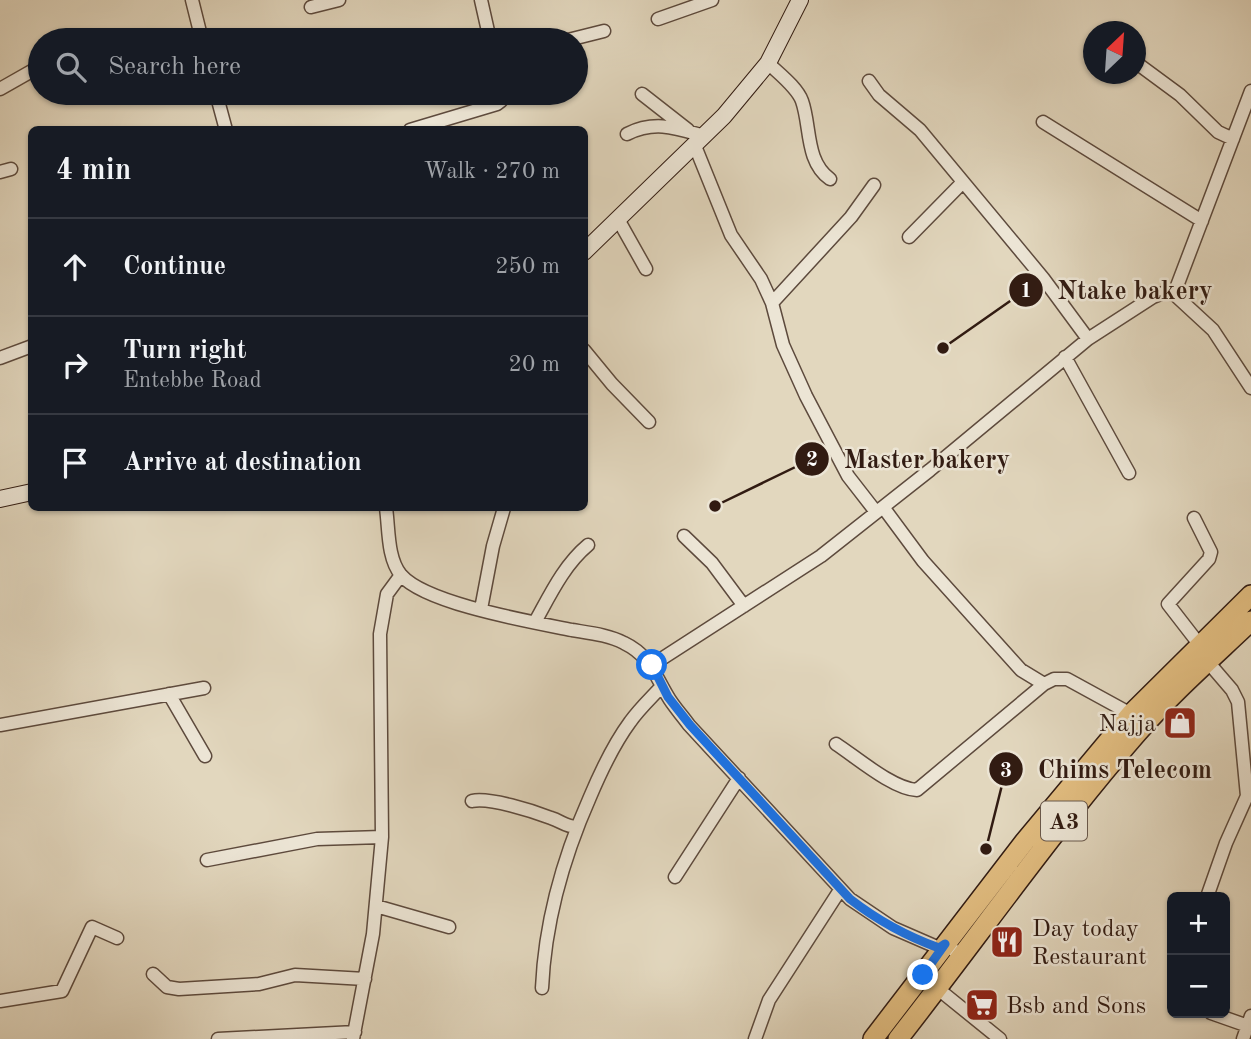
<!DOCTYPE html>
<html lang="en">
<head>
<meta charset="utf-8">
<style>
	body { margin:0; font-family:"Old Standard TT",serif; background:#20242c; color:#f1f3f6 }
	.controls { position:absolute; right:21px; bottom:21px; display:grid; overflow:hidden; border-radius:10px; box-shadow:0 2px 5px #0004 }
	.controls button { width:63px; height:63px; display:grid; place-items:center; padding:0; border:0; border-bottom:2px solid #363941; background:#171b24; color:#f1f3f6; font:35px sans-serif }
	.compass { position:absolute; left:1083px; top:21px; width:63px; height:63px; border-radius:50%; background:#171b24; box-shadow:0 2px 5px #0004; rotate:25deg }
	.stop { position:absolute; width:21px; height:21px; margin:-16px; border:5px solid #1a73e8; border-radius:50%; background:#fff }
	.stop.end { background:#1a73e8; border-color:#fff; box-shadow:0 2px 7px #0008 }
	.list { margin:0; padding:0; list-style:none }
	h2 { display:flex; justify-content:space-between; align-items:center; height:91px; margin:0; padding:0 28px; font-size:30px }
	h2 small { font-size:23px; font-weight:400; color:#9ea1a6 }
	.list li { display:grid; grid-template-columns:46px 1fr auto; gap:21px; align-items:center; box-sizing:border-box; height:98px; padding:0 28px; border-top:2px solid #363941 }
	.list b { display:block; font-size:26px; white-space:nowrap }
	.list p { margin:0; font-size:23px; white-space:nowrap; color:#9ea1a6 }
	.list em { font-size:23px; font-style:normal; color:#9ea1a6 }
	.icon { flex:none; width:38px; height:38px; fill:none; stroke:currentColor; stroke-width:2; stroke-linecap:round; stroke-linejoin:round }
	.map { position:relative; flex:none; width:1251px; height:1039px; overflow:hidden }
	.search { position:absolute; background:#171b24; box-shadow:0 2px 5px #0004; left:28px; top:28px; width:560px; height:77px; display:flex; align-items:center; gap:18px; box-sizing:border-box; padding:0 24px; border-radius:38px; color:#9ea1a6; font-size:26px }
	.panel { position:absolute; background:#171b24; box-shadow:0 2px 5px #0004; left:28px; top:126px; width:560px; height:385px; border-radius:10px }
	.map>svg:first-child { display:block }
</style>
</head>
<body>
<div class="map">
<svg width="1251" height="1039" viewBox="0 0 1251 1039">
	<rect width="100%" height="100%" fill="#e2d7be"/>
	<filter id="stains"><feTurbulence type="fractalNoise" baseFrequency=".00286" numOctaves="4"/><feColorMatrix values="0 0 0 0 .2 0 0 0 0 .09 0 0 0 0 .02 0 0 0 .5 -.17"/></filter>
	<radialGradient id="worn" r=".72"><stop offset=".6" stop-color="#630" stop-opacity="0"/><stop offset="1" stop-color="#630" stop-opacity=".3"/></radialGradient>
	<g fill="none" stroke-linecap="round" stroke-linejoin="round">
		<defs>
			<path id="street" d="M192 0 202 40
				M481 0 490 40
				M311 7 339 0
				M658 19 712 0
				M535 40H552
				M568 40 604 31
				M768 63C778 73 797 87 802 101 811 126 805 161 830 179
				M1138 64 1180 95 1218 132 1233 139
				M869 81 879 95 920 130 1043 278 1088 339
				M0 89 37 68
				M216 93 226 130
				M642 94 688 130
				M1043 122 1202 221
				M410 130 497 104 501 101 504 93
				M627 134C655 120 676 128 704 136
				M695 146 731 235 761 279 772 303 783 345 806 396 848 476 876 512
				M0 172 11 169
				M619 221 646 269
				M909 237 962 183
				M1174 294 1213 330 1251 388
				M772 303 851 217 874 185
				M584 350 612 384 649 422
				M1065 357 1129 473
				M0 358 32 346
				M883 507 923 561 1021 670 1044 684
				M386 508C389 528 387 558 401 575 426 604 533 622 572 630 590 633 609 635 624 643 649 655 654 673 667 695 673 706 682 715 689 725L850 899 893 928 939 948 945 944 962 956
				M1194 518 1211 552 1209 559 1168 604 1199 644
				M684 536 712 563 744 606
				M481 609 493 546 504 508
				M535 622C550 595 564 565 588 545
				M652 665 821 556 930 470 1088 339 1153 297 1163 293 1174 294 1251 91
				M169 694 205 756
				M0 725 204 688
				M836 744C856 757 893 789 917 790L1044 684 1054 679H1067L1131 714
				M472 801C489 797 533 811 551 818 561 821 566 827 577 827
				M207 860 317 839 382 837
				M675 877 739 778
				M1207 897 1226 843 1247 796 1238 702 1232 690 1208 662
				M376 906 449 927
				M153 974 167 987 179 989 259 984 295 975 365 979
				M932 984 1000 1039
				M542 988C545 921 563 858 590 797 601 771 613 745 630 722 639 709 651 698 662 686
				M0 1001 62 991 92 927 117 938
				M1211 1013 1248 1026
				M218 1039 355 1032
				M353 1039 373 934 382 837 380 634 387 594 401 575
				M755 1039 769 1000 840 890
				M1243 1039 1251 1016"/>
			<path id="secondary" d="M584 252 724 116 768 63 800 0
				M0 499 32 492"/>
			<path id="primary" d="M873 1039 1025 841 1131 714 1251 595
				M898 1039C978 937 1052 831 1137 733 1172 693 1212 658 1251 621"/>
		</defs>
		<use href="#street" stroke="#5d4a3d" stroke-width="15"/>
		<use href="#secondary" stroke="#311b12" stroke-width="18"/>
		<use href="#primary" stroke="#311b12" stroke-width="22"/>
		<use href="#street" stroke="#ece5d5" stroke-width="12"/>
		<use href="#secondary" stroke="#ece5d5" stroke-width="16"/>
		<use href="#primary" stroke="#e1bc7f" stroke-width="19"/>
	</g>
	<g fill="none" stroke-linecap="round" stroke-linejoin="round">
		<path stroke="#1a73e8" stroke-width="9" d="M652 665 668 697 690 725 850 899C877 920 906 936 939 948L945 944 923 975"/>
	</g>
	<defs>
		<symbol id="shop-square" viewBox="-11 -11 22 22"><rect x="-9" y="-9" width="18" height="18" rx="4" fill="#8f2418" stroke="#ece5d5"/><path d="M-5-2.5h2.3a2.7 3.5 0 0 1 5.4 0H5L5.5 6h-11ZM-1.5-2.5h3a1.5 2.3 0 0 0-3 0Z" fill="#fff"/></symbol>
		<symbol id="restaurant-square" viewBox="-11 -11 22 22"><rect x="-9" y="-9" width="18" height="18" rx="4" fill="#8f2418" stroke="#ece5d5"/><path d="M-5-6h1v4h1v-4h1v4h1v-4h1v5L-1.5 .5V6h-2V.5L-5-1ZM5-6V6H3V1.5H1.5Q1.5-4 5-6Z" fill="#fff"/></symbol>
		<symbol id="supermarket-square" viewBox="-11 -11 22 22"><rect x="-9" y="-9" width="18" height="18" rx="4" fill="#8f2418" stroke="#ece5d5"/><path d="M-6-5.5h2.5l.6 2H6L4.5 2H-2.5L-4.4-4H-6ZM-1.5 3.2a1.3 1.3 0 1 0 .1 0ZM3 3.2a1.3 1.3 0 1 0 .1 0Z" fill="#fff"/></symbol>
	</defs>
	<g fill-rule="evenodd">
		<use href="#shop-square" x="1161" y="704" width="38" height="38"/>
		<use href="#restaurant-square" x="988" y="923" width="38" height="38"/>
		<use href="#supermarket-square" x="963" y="986" width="38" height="38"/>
	</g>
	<g text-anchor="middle" stroke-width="5" stroke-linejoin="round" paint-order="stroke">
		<rect fill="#ece5d5" stroke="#69584c" stroke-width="2" x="1041" y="801.5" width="46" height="39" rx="5"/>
		<g font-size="23" font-weight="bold" fill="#311b12">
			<text x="1064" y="829">A3</text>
		</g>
		<g font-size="24" fill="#311b12" stroke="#ece5d5" text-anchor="start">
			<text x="1156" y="731" text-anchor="end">Najja</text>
			<text x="1032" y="936">Day today<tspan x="1032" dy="28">Restaurant</tspan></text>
			<text x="1006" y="1013">Bsb and Sons</text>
		</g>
	</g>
	<path fill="none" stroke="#311b12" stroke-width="2.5" d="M943 348L1026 290M715 506L812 459M986 849L1006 769"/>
	<g fill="#311b12" stroke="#ece5d5" stroke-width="2.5">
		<circle cx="943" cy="348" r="7"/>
		<circle cx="715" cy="506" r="7"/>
		<circle cx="986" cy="849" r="7"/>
		<circle cx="1026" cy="290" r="18"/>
		<circle cx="812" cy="459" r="18"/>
		<circle cx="1006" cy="769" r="18"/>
	</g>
	<g font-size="21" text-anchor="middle" font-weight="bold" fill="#fff">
		<text x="1026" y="297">1</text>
		<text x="812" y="466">2</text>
		<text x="1006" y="777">3</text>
	</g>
	<g font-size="26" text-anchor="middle" font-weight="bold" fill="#311b12" stroke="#ece5d5" stroke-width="5" stroke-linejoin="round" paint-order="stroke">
		<text x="1135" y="299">Ntake bakery</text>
		<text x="927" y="468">Master bakery</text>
		<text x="1125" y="778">Chims Telecom</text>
	</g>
	<rect width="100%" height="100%" filter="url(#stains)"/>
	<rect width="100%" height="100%" fill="url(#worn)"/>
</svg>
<div class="controls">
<button>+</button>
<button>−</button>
</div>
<svg class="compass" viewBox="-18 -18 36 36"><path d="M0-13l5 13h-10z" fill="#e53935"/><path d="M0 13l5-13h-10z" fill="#9ea1a6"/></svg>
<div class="stop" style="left:652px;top:665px"></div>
<div class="stop end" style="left:923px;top:975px"></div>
<div class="search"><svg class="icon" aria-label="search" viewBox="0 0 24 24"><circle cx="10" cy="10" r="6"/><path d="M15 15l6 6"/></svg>Search here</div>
<section class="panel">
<h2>4 min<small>Walk · 270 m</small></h2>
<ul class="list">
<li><svg class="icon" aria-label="ahead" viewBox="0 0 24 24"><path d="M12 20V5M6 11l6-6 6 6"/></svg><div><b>Continue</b></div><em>250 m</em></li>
<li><svg class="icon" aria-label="right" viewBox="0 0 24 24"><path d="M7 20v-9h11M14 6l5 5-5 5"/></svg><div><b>Turn right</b><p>Entebbe Road</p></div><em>20 m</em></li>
<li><svg class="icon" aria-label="arrive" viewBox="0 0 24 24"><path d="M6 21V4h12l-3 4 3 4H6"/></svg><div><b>Arrive at destination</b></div></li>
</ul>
</section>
</div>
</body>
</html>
